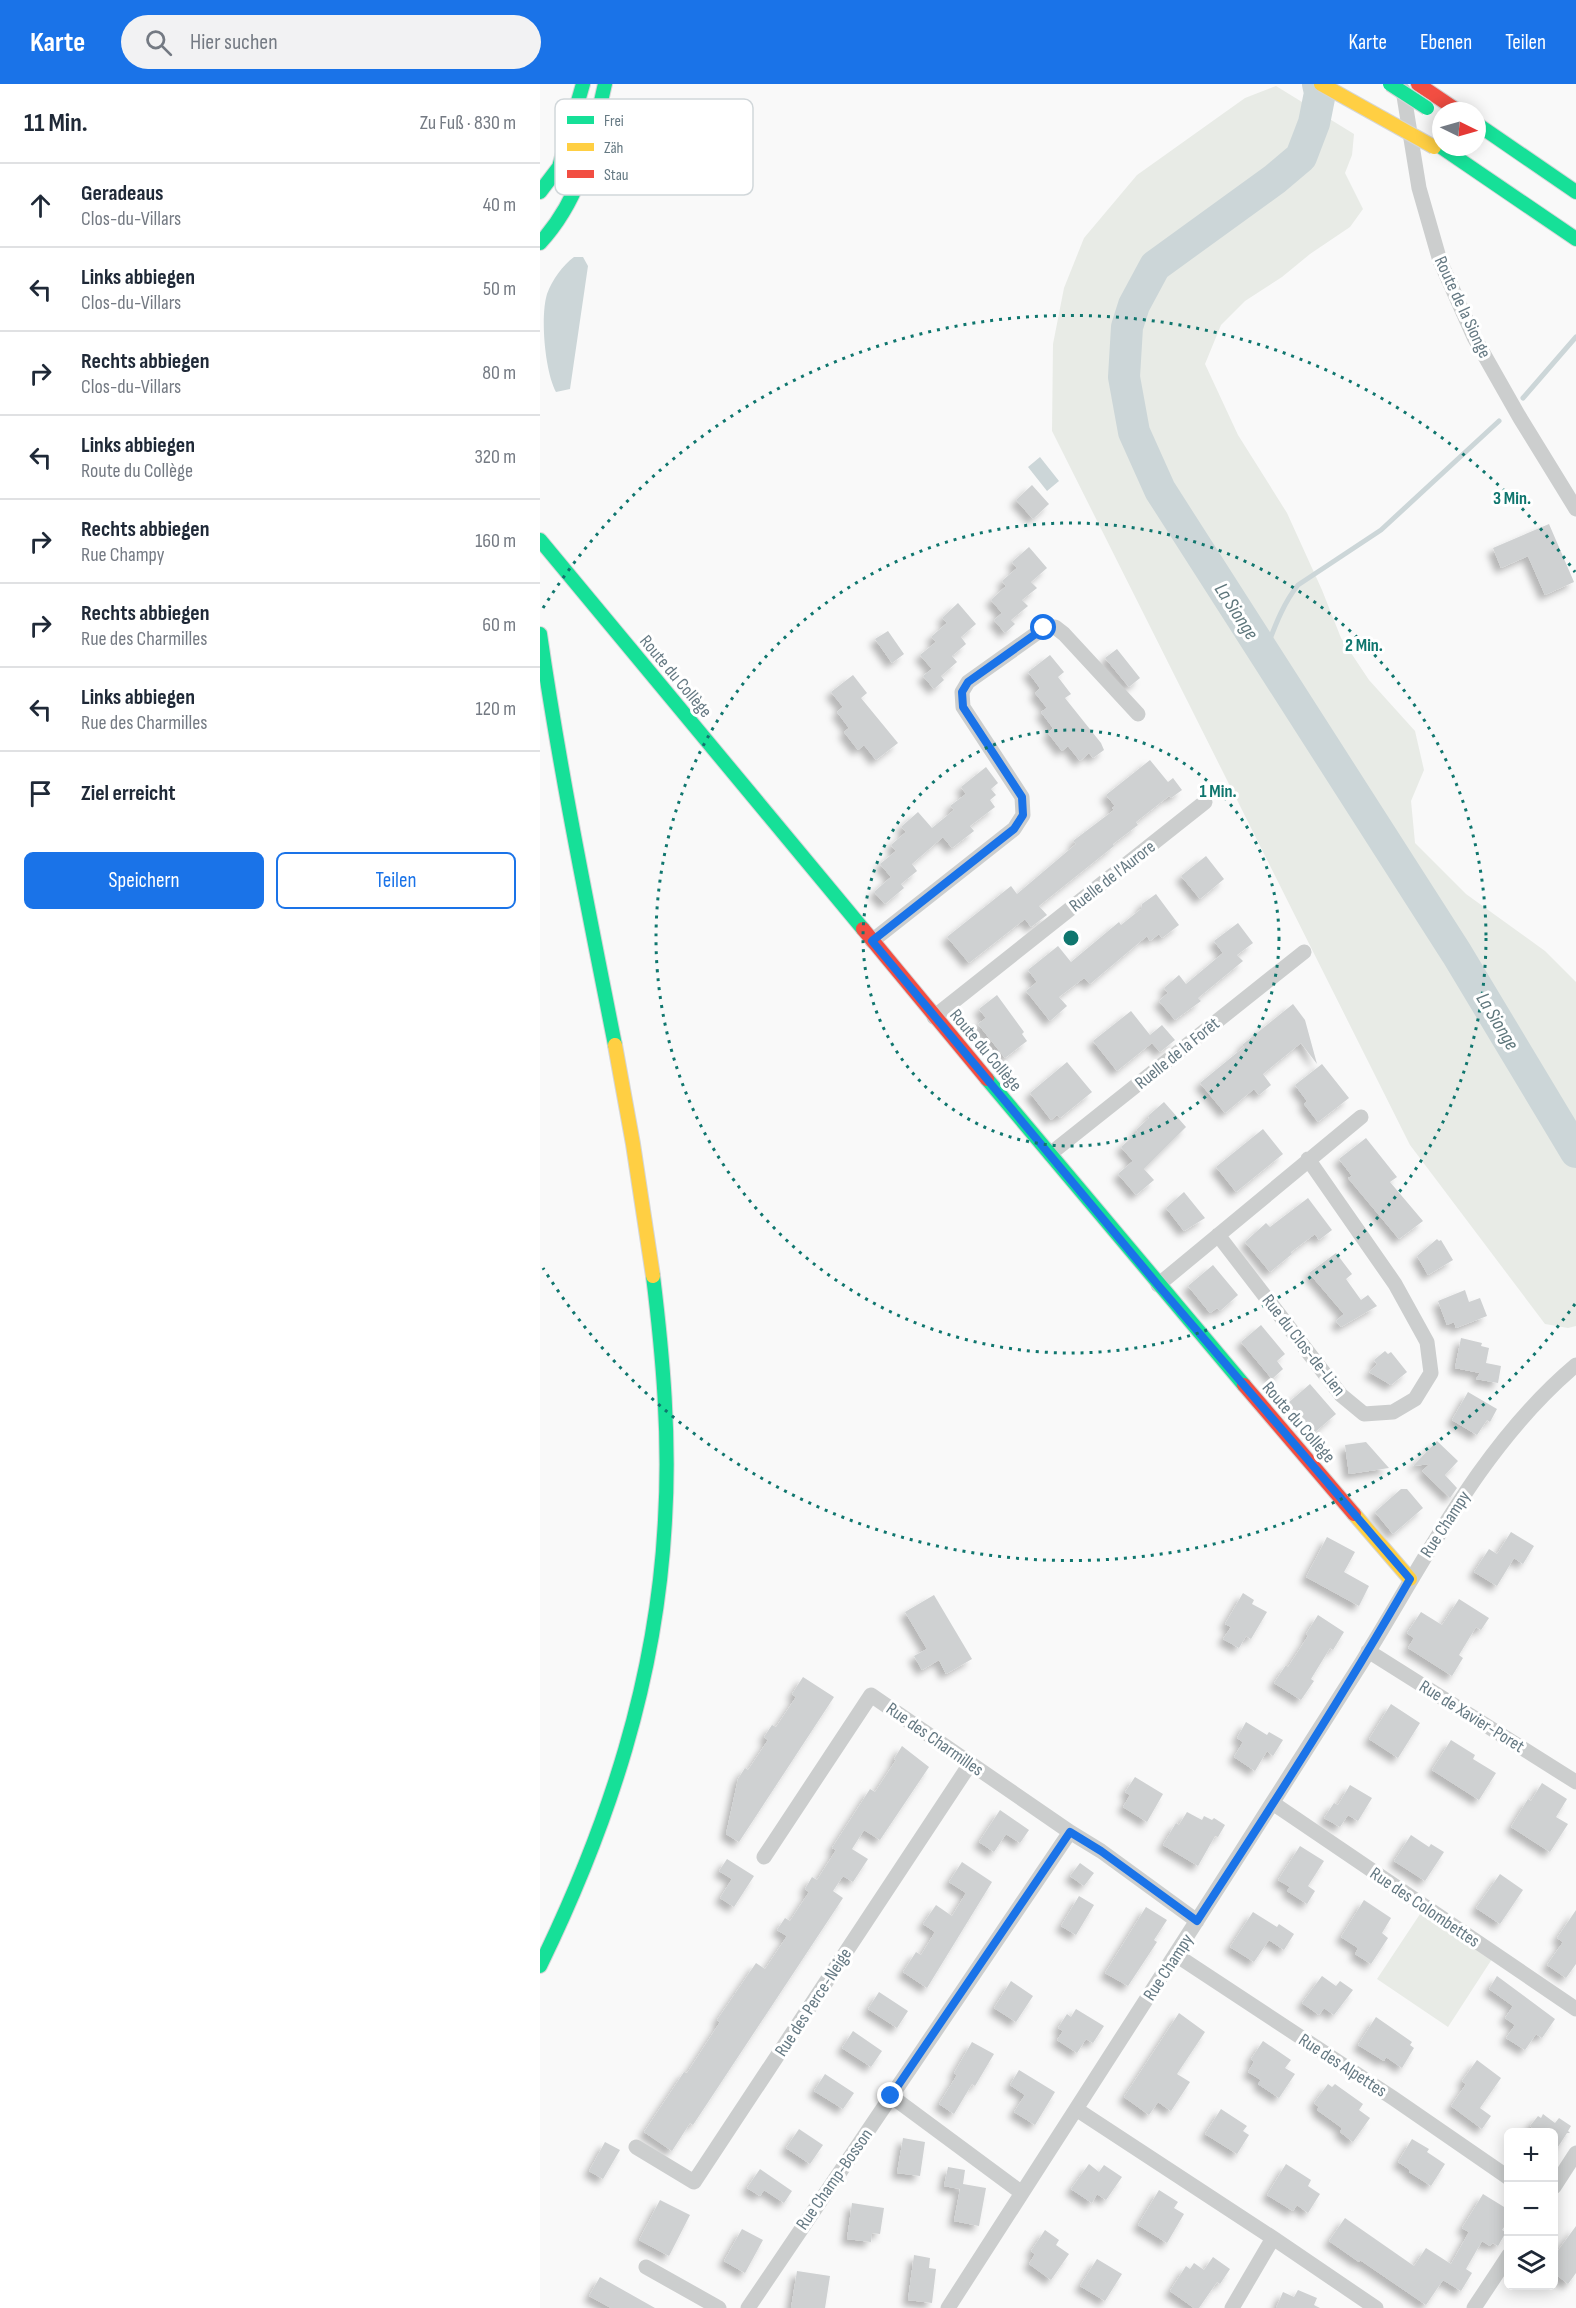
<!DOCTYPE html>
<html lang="de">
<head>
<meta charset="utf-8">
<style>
	body { margin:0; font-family:"Sofia Sans Condensed",sans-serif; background:#f2f2f3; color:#1f2937 }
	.controls { position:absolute; right:18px; bottom:18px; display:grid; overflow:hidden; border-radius:9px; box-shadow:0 3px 15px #0003 }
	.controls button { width:54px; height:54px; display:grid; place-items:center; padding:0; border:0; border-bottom:2px solid #e0e1e3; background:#fff; color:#1f2937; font:30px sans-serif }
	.compass { position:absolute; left:892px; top:18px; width:54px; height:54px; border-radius:50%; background:#fff; box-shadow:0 3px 15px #0003; rotate:95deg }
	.stop { position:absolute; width:18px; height:18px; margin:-14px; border:4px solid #1a73e8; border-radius:50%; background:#fff }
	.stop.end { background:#1a73e8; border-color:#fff; box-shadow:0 2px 6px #0008 }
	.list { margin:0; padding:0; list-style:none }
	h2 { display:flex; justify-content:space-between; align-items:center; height:78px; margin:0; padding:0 24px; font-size:26px }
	h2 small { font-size:20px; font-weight:400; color:#747a83 }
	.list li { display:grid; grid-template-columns:39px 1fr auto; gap:18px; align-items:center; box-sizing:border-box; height:84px; padding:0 24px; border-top:2px solid #e0e1e3 }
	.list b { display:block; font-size:22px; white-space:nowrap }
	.list p { margin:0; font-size:20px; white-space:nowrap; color:#747a83 }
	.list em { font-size:20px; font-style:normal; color:#747a83 }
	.actions { display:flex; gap:12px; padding:18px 24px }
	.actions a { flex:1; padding:14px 0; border:2px solid #1a73e8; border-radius:9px; text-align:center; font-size:21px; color:#1a73e8 }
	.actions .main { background:#1a73e8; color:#fff }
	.icon { flex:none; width:33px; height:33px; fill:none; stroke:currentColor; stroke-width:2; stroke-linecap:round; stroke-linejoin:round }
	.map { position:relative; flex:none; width:1036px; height:2224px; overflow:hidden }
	header { display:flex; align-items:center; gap:36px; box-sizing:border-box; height:84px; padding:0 30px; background:#1a73e8; color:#fff }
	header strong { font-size:28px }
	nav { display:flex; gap:33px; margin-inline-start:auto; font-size:21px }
	.search { width:420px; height:54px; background:#f2f2f3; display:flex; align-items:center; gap:15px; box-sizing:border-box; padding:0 21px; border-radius:33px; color:#747a83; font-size:22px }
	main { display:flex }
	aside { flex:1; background:#fff }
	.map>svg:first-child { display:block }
</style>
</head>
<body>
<header>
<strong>Karte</strong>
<div class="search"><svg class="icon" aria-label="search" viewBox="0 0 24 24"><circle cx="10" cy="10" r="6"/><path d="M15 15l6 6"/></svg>Hier suchen</div>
<nav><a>Karte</a><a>Ebenen</a><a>Teilen</a></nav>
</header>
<main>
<aside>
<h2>11 Min.<small>Zu Fuß · 830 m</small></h2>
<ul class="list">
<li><svg class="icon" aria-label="ahead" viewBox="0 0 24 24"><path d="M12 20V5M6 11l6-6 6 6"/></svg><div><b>Geradeaus</b><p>Clos-du-Villars</p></div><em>40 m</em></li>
<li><svg class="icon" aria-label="left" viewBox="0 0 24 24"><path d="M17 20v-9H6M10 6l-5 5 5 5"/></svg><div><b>Links abbiegen</b><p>Clos-du-Villars</p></div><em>50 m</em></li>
<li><svg class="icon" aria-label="right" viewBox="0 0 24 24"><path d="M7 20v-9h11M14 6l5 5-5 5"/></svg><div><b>Rechts abbiegen</b><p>Clos-du-Villars</p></div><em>80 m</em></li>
<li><svg class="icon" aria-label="left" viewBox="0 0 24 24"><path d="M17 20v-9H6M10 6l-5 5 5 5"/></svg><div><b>Links abbiegen</b><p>Route du Collège</p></div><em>320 m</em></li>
<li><svg class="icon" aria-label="right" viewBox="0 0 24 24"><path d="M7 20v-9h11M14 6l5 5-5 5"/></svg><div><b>Rechts abbiegen</b><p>Rue Champy</p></div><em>160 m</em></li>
<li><svg class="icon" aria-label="right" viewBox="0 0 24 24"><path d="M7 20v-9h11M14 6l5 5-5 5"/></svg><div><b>Rechts abbiegen</b><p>Rue des Charmilles</p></div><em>60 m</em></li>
<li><svg class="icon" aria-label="left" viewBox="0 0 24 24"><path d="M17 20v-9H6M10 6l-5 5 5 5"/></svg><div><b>Links abbiegen</b><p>Rue des Charmilles</p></div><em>120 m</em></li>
<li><svg class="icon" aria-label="arrive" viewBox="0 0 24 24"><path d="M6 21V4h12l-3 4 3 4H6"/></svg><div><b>Ziel erreicht</b></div></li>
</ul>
<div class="actions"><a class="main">Speichern</a><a>Teilen</a></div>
</aside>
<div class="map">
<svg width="1036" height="2224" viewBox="0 0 1036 2224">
	<defs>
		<filter id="shadow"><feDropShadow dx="-5.5" dy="5.5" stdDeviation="3" flood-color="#0004"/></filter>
	</defs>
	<rect width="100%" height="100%" fill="#f9f9f9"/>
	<path fill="#e8ebe6" d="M736 2 814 50 812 71 805 89 823 125 810 143 770 170 742 193 705 217 681 241 665 280 698 351 747 429 782 506 801 554 829 596 875 647 884 686 871 717 875 759 926 810 1005 867 1036 898V1242L1028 1244 1005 1240 870 1061 512 347 513 260 524 204 544 154 597 91 705 14Z
		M882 1827 952 1875 908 1943 837 1895Z"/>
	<path fill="#ccd6d8" d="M34 173H43L48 182 30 305 16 308C5 288 0 233 7 210 12 196 23 181 34 173Z
		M500 373 519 397 507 407 488 383Z"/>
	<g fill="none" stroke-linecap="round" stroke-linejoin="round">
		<path stroke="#ccd6d8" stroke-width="5" d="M983 314 1036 253
			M725 568C734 545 742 521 758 501L841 446 959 337"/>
		<path stroke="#ccd6d8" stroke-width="32" d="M778 0 780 9 774 39 761 73 735 95 615 182 594 221 587 243 584 293 594 348 620 406 917 870 1036 1068"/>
	</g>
	<path fill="#cfd1d2" filter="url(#shadow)" d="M492 401 509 420 493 435 476 416Z
		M1009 440 1034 498 1005 511 988 472 961 484 953 464Z
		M489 463 507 484 491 498 497 504 482 516 488 522 471 536 475 540 465 549 454 536 462 529 451 516 466 502 462 497 477 484 472 478Z
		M418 519 436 540 421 553 426 560 412 572 417 578 401 592 404 596 394 605 383 592 392 585 380 571 396 558 391 553 407 539 402 534Z
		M348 547 364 570 352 579 335 555Z
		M577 565 600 594 589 603 565 574Z
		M510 571 524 588 518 593 531 610 525 614 561 659 564 666 553 674 549 669 540 677 528 662 522 667 508 649 513 644 501 628 507 624 495 609 500 604 488 588Z
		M313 591 327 609 321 614 358 659 336 676 324 661 318 666 304 648 309 644 297 628 303 623 291 608Z
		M610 676 628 698 633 694 642 706 631 714 629 712 596 738 598 741 573 760 574 762 499 822 507 831 491 843 485 835 429 879 407 853 471 802 477 810 536 760 533 757 574 726 572 724 575 722 566 711Z
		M446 683 458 699 451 705 456 711 450 716 455 723 430 742 434 747 412 764 403 753 372 780 377 787 361 800 364 804 345 820 334 808 351 793 340 780 356 767 351 761 366 748 361 743 378 728 392 744 414 726 410 722 426 710 421 703Z
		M666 772 684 795 660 815 641 792Z
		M616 810 639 841 622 854 619 850 610 857 607 852 550 900 544 894 519 913 527 922 510 937 486 907 497 898 488 886 518 862 531 878 579 838 581 841 601 825 602 820Z
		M698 839 713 859 697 871 703 877 658 914 661 917 635 936 619 917 628 909 624 904 639 891 646 900 683 869 674 857Z
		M457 911 484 948 482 950 487 957 465 974 438 940 446 934 439 925Z
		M753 920 765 936 777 980 761 959 723 990 731 1001 719 1011 714 1005 685 1029 660 999 704 963 702 961Z
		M591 927 610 951 622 941 635 956 620 968 612 959 577 987 553 957Z
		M527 978 552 1008 520 1034 517 1031 511 1036 490 1009Z
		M782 980 809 1014 778 1038 764 1020 767 1017 755 1001Z
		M624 1018 646 1043 604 1085 614 1096 596 1111 578 1090 593 1077 581 1063 598 1048 596 1046 609 1034 608 1032Z
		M723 1045 743 1070 696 1108 676 1083Z
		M826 1054 857 1093 850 1098 883 1137 859 1155 808 1094 812 1092 799 1075Z
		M644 1108 665 1134 644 1147 626 1124Z
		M768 1114 792 1146 779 1156 775 1150 751 1168 752 1170 730 1188 705 1158 726 1139 730 1143Z
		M897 1155 899 1157 901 1156 913 1176 888 1191 877 1172Z
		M796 1169 812 1190 806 1195 821 1216 828 1211 837 1222 801 1243 796 1237 804 1230 769 1189Z
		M673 1181 698 1211 680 1227 677 1224 670 1229 648 1202Z
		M925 1206 929 1218 940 1214 947 1232 916 1244 914 1238 907 1241 898 1217Z
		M721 1241 745 1270 737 1277 743 1285 732 1295 701 1258Z
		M921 1254 942 1259 941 1262 949 1264 946 1279 961 1282 958 1299 936 1295 940 1289 915 1284Z
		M845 1267 848 1270 851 1268 867 1288 851 1301 829 1288 837 1280 834 1276Z
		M770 1300 796 1330 774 1349 748 1319Z
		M928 1308 957 1325 950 1338 947 1336 937 1351 912 1336Z
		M897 1357 918 1377 905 1391 917 1404 910 1414 882 1387 890 1380 873 1382Z
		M826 1358 849 1384 809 1390 805 1361Z
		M861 1405H867L883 1424 853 1450 835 1428Z
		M971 1448 994 1462 983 1480 974 1474 957 1502 934 1488 949 1465 957 1470Z
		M787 1453 815 1468 804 1488 829 1502 819 1522 766 1493Z
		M703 1509 714 1516 712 1520 727 1528 711 1555 706 1552 699 1564 683 1555 691 1543 685 1540Z
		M394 1511 432 1575 406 1590 399 1576 382 1586 374 1572 387 1565 365 1528Z
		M919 1515 949 1534 941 1546 936 1543 919 1571 923 1574 912 1592 868 1564 874 1554 867 1549 881 1528 902 1541Z
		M778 1531 804 1548 793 1566 790 1564 771 1595 774 1597 761 1616 734 1599 746 1581 748 1583 768 1552 766 1550Z
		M263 1593 294 1613 199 1758 186 1750 198 1695 205 1684 208 1686 228 1656 224 1653 232 1641 236 1643 256 1613 252 1610Z
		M851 1620 880 1639 858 1674 829 1655Z
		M706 1638 727 1651 729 1648 743 1656 733 1672 727 1667 715 1687 694 1673 703 1658 697 1654Z
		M911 1656 935 1671 933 1675 956 1689 939 1716 892 1686Z
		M362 1662 389 1683 340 1756 324 1746 312 1765 328 1775 313 1798 303 1792 293 1807 303 1814 153 2041 150 2039 132 2067 104 2048 144 1988 147 1989 180 1938 177 1936 216 1879 225 1885 247 1852 237 1846 245 1834 250 1837 269 1808 265 1805 272 1793 277 1796 296 1766 292 1764 330 1705 335 1708 356 1676 354 1675Z
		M595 1693 623 1710 607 1738 583 1723 590 1711 585 1708Z
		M1002 1699 1027 1715 1016 1733 1028 1740 1010 1768 971 1743 988 1715 991 1717Z
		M810 1701 832 1714 818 1737 808 1731 800 1743 784 1734 794 1719 798 1721Z
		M460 1726 489 1746 480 1759 466 1750 454 1768 439 1758Z
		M647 1728 662 1736 664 1732 672 1736 674 1734 685 1741 678 1753 675 1752 658 1782 623 1761 636 1739 639 1741Z
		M871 1751 889 1763 891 1760 904 1768 885 1797 854 1777Z
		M760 1762 784 1777 768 1802 775 1807 767 1820 747 1807 750 1803 738 1796Z
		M187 1775 214 1792 194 1823 180 1814 192 1795 179 1787Z
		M422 1778 452 1798 387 1904 363 1888 376 1868 381 1871 395 1848 383 1840 396 1821 412 1832 426 1809 409 1798Z
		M540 1779 554 1789 544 1802 530 1792Z
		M960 1790 983 1806 960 1840 936 1824Z
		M539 1812 554 1821 536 1851 521 1842Z
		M824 1816 851 1834 842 1849 848 1854 831 1880 815 1870 818 1864 801 1853Z
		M606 1823 627 1836 614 1856 617 1858 588 1902 565 1889Z
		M1036 1826V1880L1026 1894 1007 1881 1023 1858 1017 1854Z
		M713 1828 737 1843 739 1840 754 1850 744 1866 729 1856 714 1878 690 1863Z
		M782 1892 796 1902 800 1897 813 1906 794 1931 784 1924 779 1931 762 1919Z
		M957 1892 1015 1935 1002 1954 996 1950 985 1966 966 1954 975 1941 965 1934 973 1922 949 1905Z
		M471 1897 493 1912 476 1938 454 1924Z
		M339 1908 368 1927 357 1944 328 1925Z
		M536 1925 564 1942 553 1959 546 1955 537 1969 517 1956 523 1947 518 1944 527 1930 531 1933Z
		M639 1929 665 1948 637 1990 650 1998 631 2027 618 2018 609 2031 584 2013Z
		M836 1933 872 1958 870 1961 874 1964 862 1984 846 1973 844 1977 818 1961Z
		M313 1947 342 1967 331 1983 302 1964Z
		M723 1957 751 1976 745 1984 755 1990 739 2014 718 2000 721 1996 708 1988 714 1978 711 1975Z
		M432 1958 454 1970 435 2002 432 2000 414 2030 399 2020 417 1991 414 1989Z
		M937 1976 961 1994 940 2024 951 2032 942 2045 911 2022 926 2000 922 1997Z
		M479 1986 515 2008 495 2041 474 2028 485 2011 470 2001Z
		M285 1990 314 2009 303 2025 274 2007Z
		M788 2000 792 2003 795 2000 823 2020 819 2026 830 2034 813 2058 800 2048 802 2044 777 2026 779 2023 774 2019Z
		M681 2025 707 2042 703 2047 709 2051 697 2070 665 2050Z
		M1003 2030 1015 2039 1019 2034 1031 2042 1028 2047 1030 2049H1027L1014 2069V2049H992L994 2045 990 2042 998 2032 1001 2034Z
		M259 2045 283 2061 270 2080 246 2064Z
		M363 2054 385 2058 380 2092 357 2089Z
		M872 2055 889 2065 887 2068 905 2080 891 2102 869 2088 870 2086 858 2078Z
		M65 2058 80 2066 63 2095 49 2087Z
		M549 2080 559 2088 564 2081 582 2093 566 2116 557 2110 552 2119 531 2105Z
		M746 2080 771 2096 768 2102 780 2110 768 2129 757 2121 753 2127 727 2111Z
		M408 2083 425 2086 423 2100 446 2104 439 2142 414 2137 420 2105 404 2102Z
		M220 2085 252 2107 244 2119 224 2106 220 2112 207 2104Z
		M619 2106 638 2118 634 2124 644 2130 627 2159 598 2141Z
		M943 2110 969 2126V2136L962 2146 966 2148 958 2162 953 2159 950 2162 942 2157 926 2185 932 2189 921 2207 903 2196 886 2221 820 2176 819 2178 789 2157 805 2134 874 2182 886 2164 911 2180 929 2148 922 2144Z
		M120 2116 150 2131 129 2172 99 2156Z
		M312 2119 344 2124 340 2150 332 2149 331 2158 307 2155Z
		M1036 2142V2189L1028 2200 1014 2189V2172Z
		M202 2145 223 2156 205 2189 184 2177Z
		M505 2146 519 2156 516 2161 529 2170 511 2196 489 2180 495 2170 491 2167Z
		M374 2171 390 2174 389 2184 396 2185 392 2219 368 2216Z
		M673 2173 690 2185 680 2200 677 2198 659 2224H654L630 2207 646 2182 650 2185 654 2179 664 2186Z
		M557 2175 582 2190 565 2217 540 2202Z
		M257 2187 290 2192 285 2224H251Z
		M60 2193 115 2224H71L49 2212Z
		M758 2206 777 2214 774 2221 780 2224H736L743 2208 754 2213Z"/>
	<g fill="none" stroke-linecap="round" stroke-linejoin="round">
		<defs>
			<path id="fast" d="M937 40 1036 108
				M901 63 1036 155
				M0 108 19 83 43 0
				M0 159C43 112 51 59 65 0
				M0 456 323 845
				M0 550C20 688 48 824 75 961
				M447 995 704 1301
				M0 1882C69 1740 117 1594 125 1436 130 1354 123 1273 113 1192"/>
			<path id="slow" d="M75 961 93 1060 113 1192
				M814 1430 870 1495"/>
			<path id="jam" d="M878 0 918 27
				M323 845 447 995
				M704 1301 814 1430"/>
		</defs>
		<use href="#fast" stroke="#d5d6d7" stroke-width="16"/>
		<use href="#slow" stroke="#d5d6d7" stroke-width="16"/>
		<use href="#jam" stroke="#d5d6d7" stroke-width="16"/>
		<path stroke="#cccece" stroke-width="15" d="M863 6 879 104 900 177 934 253 980 334 1036 425
			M332 857 474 745 483 731 482 713 423 623 422 608 428 598 504 544 515 543 524 550 598 630
			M394 933 665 718
			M510 1070 764 868
			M678 1151 801 1311 824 1330 853 1328 875 1315 891 1289 887 1258 855 1200 768 1075
			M618 1201 821 1033
			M828 1567 1036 1698
			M734 1720 1036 1925
			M224 1773 331 1611 530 1748
			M636 1871 853 2014 969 2094
			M351 2012 482 2109
			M96 2063 154 2098 430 1680
			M1014 2103 1036 2069
			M106 2183 179 2224
			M208 2224 530 1748 561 1767 657 1837
			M408 2224 536 2025
			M692 2224 733 2154
			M836 2224 733 2154 536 2025C632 1877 727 1727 822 1578 886 1475 941 1361 1036 1281
			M934 2224 969 2171"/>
		<use href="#fast" stroke="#16e098" stroke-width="14"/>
		<use href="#slow" stroke="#ffcf43" stroke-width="14"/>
		<use href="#jam" stroke="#f24e42" stroke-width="14"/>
		<defs>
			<path id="fast-bridge" d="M850 0 887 24"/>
			<path id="slow-bridge" d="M781 0 894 63"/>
		</defs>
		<use href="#fast-bridge" stroke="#d5d6d6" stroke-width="16" stroke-linecap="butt"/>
		<use href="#slow-bridge" stroke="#d5d6d6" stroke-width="16" stroke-linecap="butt"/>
		<use href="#fast-bridge" stroke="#16e098" stroke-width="14"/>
		<use href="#slow-bridge" stroke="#ffcf43" stroke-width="14"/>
	</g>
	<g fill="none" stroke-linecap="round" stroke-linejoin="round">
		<path stroke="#1a73e8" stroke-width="8" d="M351 2012 530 1748 561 1767 657 1837C730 1725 803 1612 870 1495L618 1201 332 857 474 745 483 731 482 713 423 623 422 608 428 598 504 544"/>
	</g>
	<g fill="none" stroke="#0f766e" stroke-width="3" stroke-dasharray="3 6">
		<circle cx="531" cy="854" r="208"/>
		<circle cx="531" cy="854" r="415"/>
		<path d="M1035 1220A623 623 0 0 1 3 1184M3 524A623 623 0 0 1 1035 488"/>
	</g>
	<g text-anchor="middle" stroke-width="6" stroke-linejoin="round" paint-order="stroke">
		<g font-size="18" fill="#657983" stroke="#fff">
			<text transform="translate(923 223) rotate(65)" y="6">Route de la Sionge</text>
			<text transform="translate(136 592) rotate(50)" y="6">Route du Collège</text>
			<text transform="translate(572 792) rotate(-38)" y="6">Ruelle de l'Aurore</text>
			<text transform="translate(446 966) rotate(50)" y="6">Route du Collège</text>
			<text transform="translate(637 969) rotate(-39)" y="6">Ruelle de la Forêt</text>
			<text transform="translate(764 1261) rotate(52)" y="6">Rue du Clos-de-Lien</text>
			<text transform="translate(759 1338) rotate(49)" y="6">Route du Collège</text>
			<text transform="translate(905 1440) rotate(-57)" y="6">Rue Champy</text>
			<text transform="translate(932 1632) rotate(32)" y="6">Rue de Xavier-Poret</text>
			<text transform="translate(395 1655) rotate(35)" y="6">Rue des Charmilles</text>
			<text transform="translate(885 1823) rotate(34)" y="6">Rue des Colombettes</text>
			<text transform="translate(628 1883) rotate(-57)" y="6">Rue Champy</text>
			<text transform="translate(273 1918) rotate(-57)" y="6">Rue des Perce-Neige</text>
			<text transform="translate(803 1981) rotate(33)" y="6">Rue des Alpettes</text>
			<text transform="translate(294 2095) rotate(-55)" y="6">Rue Champ-Bosson</text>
		</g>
		<g font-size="20" font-style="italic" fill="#5f777c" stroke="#fff">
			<text transform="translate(697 527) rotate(57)" y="7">La Sionge</text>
			<text transform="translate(958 937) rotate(59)" y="7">La Sionge</text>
		</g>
	</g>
	<rect x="15" y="15" width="198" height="96" rx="9" fill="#fff" stroke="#d1d7da" stroke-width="1.5"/>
	<rect x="27" y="32" width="27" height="8" fill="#16e098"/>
	<rect x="27" y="59" width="27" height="8" fill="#ffcf43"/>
	<rect x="27" y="86" width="27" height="8" fill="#f24e42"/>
	<g font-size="16" fill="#657983">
		<text x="64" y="42">Frei</text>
		<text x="64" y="69">Zäh</text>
		<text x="64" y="96">Stau</text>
	</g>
	<circle cx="531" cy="854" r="9" fill="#0f766e" stroke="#fff" stroke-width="3"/>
	<g font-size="18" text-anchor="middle" font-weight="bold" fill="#0f766e" stroke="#fff" stroke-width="6" stroke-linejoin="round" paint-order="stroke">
		<text x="972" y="420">3 Min.</text>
		<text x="824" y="567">2 Min.</text>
		<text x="678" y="713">1 Min.</text>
	</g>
</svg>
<div class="controls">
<button>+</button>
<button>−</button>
<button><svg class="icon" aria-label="layers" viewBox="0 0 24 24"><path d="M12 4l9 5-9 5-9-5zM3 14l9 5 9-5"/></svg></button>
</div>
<svg class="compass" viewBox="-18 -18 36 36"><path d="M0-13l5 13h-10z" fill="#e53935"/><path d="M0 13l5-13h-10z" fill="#747a83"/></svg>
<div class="stop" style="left:504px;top:544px"></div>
<div class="stop end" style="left:351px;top:2012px"></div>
</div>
</main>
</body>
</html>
